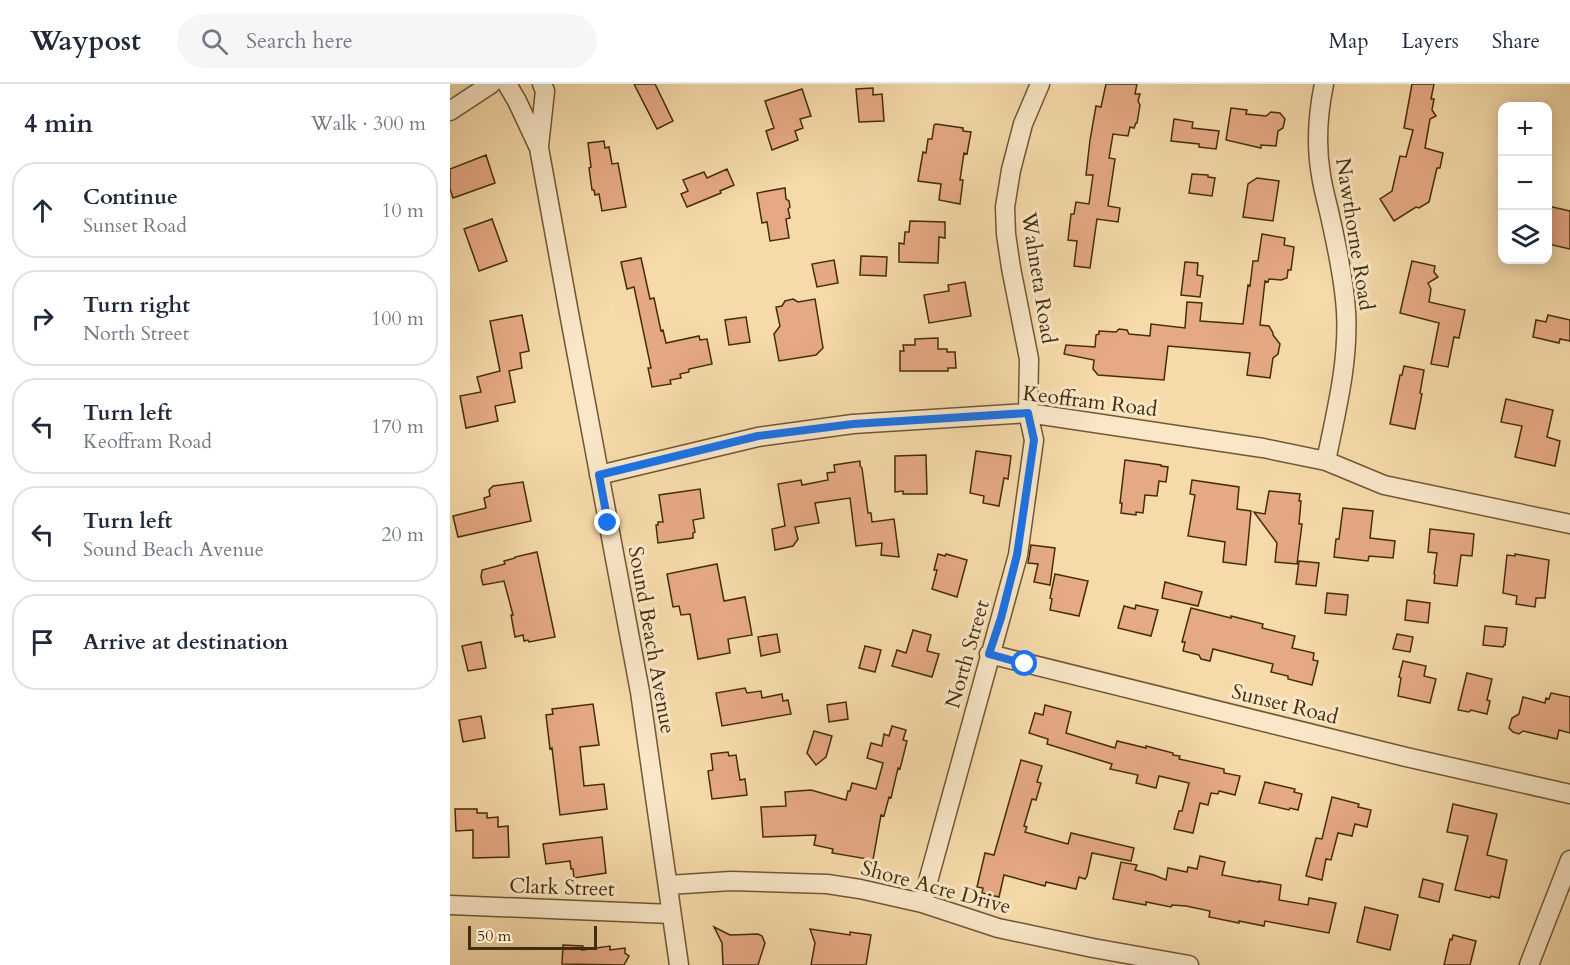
<!DOCTYPE html>
<html lang="en">
<head>
<meta charset="utf-8">
<style>
	body { margin:0; font-family:Cardo,serif; background:#f6f6f7; color:#1f2937 }
	.controls { position:absolute; right:18px; top:18px; display:grid; overflow:hidden; border-radius:12px; box-shadow:0 3px 15px #0003 }
	.controls button { width:54px; height:54px; display:grid; place-items:center; padding:0; border:0; border-bottom:2px solid #e0e1e3; background:#fff; color:#1f2937; font:30px sans-serif }
	.scale { position:absolute; left:18px; bottom:15px; width:129px; box-sizing:border-box; padding-left:6px; border:3px solid #442d0c; border-top:0; font-size:16px; line-height:21px; white-space:nowrap; color:#442d0c; -webkit-text-stroke:4px #f9e7c8; paint-order:stroke }
	.stop { position:absolute; width:18px; height:18px; margin:-14px; border:4px solid #1a73e8; border-radius:50%; background:#fff }
	.stop.end { background:#1a73e8; border-color:#fff; box-shadow:0 2px 6px #0008 }
	.list { margin:0; padding:0; list-style:none }
	h2 { display:flex; justify-content:space-between; align-items:center; height:78px; margin:0; padding:0 24px; font-size:26px }
	h2 small { font-size:20px; font-weight:400; color:#747a83 }
	.list li { display:grid; grid-template-columns:39px 1fr auto; gap:18px; align-items:center; box-sizing:border-box; height:96px; margin:0 12px 12px; padding:0 12px; border:2px solid #e0e1e3; border-radius:24px }
	.list b { display:block; font-size:22px; white-space:nowrap }
	.list p { margin:0; font-size:20px; white-space:nowrap; color:#747a83 }
	.list em { font-size:20px; font-style:normal; color:#747a83 }
	.icon { flex:none; width:33px; height:33px; fill:none; stroke:currentColor; stroke-width:2; stroke-linecap:round; stroke-linejoin:round }
	.map { position:relative; flex:none; width:1120px; height:881px; overflow:hidden }
	header { display:flex; align-items:center; gap:36px; box-sizing:border-box; height:84px; padding:0 30px; background:#fff; border-bottom:2px solid #e0e1e3 }
	header strong { font-size:28px }
	nav { display:flex; gap:33px; margin-inline-start:auto; font-size:21px }
	.search { width:420px; height:54px; background:#f6f6f7; display:flex; align-items:center; gap:15px; box-sizing:border-box; padding:0 21px; border-radius:33px; color:#747a83; font-size:22px }
	main { display:flex }
	aside { flex:1; background:#fff }
	.map>svg:first-child { display:block }
</style>
</head>
<body>
<header>
<strong>Waypost</strong>
<div class="search"><svg class="icon" aria-label="search" viewBox="0 0 24 24"><circle cx="10" cy="10" r="6"/><path d="M15 15l6 6"/></svg>Search here</div>
<nav><a>Map</a><a>Layers</a><a>Share</a></nav>
</header>
<main>
<aside>
<h2>4 min<small>Walk · 300 m</small></h2>
<ul class="list">
<li><svg class="icon" aria-label="ahead" viewBox="0 0 24 24"><path d="M12 20V5M6 11l6-6 6 6"/></svg><div><b>Continue</b><p>Sunset Road</p></div><em>10 m</em></li>
<li><svg class="icon" aria-label="right" viewBox="0 0 24 24"><path d="M7 20v-9h11M14 6l5 5-5 5"/></svg><div><b>Turn right</b><p>North Street</p></div><em>100 m</em></li>
<li><svg class="icon" aria-label="left" viewBox="0 0 24 24"><path d="M17 20v-9H6M10 6l-5 5 5 5"/></svg><div><b>Turn left</b><p>Keoffram Road</p></div><em>170 m</em></li>
<li><svg class="icon" aria-label="left" viewBox="0 0 24 24"><path d="M17 20v-9H6M10 6l-5 5 5 5"/></svg><div><b>Turn left</b><p>Sound Beach Avenue</p></div><em>20 m</em></li>
<li><svg class="icon" aria-label="arrive" viewBox="0 0 24 24"><path d="M6 21V4h12l-3 4 3 4H6"/></svg><div><b>Arrive at destination</b></div></li>
</ul>
</aside>
<div class="map">
<svg width="1120" height="881" viewBox="0 0 1120 881">
	<rect width="100%" height="100%" fill="#f6daaa"/>
	<filter id="stains"><feTurbulence type="fractalNoise" baseFrequency=".00333" numOctaves="4"/><feColorMatrix values="0 0 0 0 .2 0 0 0 0 .09 0 0 0 0 .02 0 0 0 .5 -.17"/></filter>
	<radialGradient id="worn" r=".72"><stop offset=".6" stop-color="#630" stop-opacity="0"/><stop offset="1" stop-color="#630" stop-opacity=".3"/></radialGradient>
	<path fill="#e6a985" stroke="#442d0c" stroke-width="1.5" d="M184 0H205L223 37 207 45Z
		M656 0H687L685 10H690L688 17 690 21 687 39H686L684 44 680 43 678 52 663 50 659 74 665 75 658 122 670 124 668 138 647 135 640 184 624 182 627 157 618 156 621 130H624L626 118 639 120 643 91H636L640 56 646 22 651 23Z
		M962 0H984L981 15H984L982 26 986 32 980 35 975 64 993 69 990 84H987L979 118 969 124 966 123 944 137 930 115 942 107 950 72 956 73 963 46 954 44Z
		M423 4V11L432 10 434 37 409 38 406 5Z
		M352 5 361 32 350 35 353 44 345 47 348 56 322 66 316 47 324 44 315 17Z
		M781 24 797 26 796 30 816 32 821 28 830 29 835 35 833 44 828 47 826 62 811 61V64L776 56Z
		M724 35 743 38 742 44 769 47 766 65 749 63V60L721 57Z
		M486 40 513 44V47L521 48 517 70 514 69 510 96H513L510 120 489 116 491 100 468 97 473 68 476 69 478 55H482L484 41Z
		M154 57 155 64 159 63 162 80 168 79 176 123 152 127 149 110 145 111 144 106H142L139 84 141 83 138 59Z
		M36 71 45 99 3 114 0 105V85Z
		M277 85 284 101 270 107 271 109 237 123 231 110 238 107 233 96 254 88 257 94Z
		M742 90 758 91V93L765 94 762 112 739 109Z
		M807 94 829 97 823 137 793 133 798 100Z
		M335 104 336 115 339 117 340 123 338 125 340 134 336 135 339 154 320 157 317 138 312 139 307 109Z
		M1098 122 1120 127V165L1098 160Z
		M42 135 57 177 29 187 14 145Z
		M460 137 495 138V154L489 153 488 179 449 178V159L454 160 455 148H459Z
		M812 150 835 154 834 161 844 163 841 186H838L837 194 831 196 819 195 818 198 815 197 810 241 819 242 823 249V251L830 260 828 270 823 274 820 294 797 291 800 269 718 262 714 296 648 291 643 285 644 276 614 270 616 261 645 263 646 251 649 250V247L666 248 669 245 677 246 679 250 700 252 701 240 735 244 737 218 752 219 750 237 793 240 798 201 800 202 803 177H808Z
		M411 172 437 173 436 192 410 191Z
		M191 174 200 215 204 214 211 247 213 246 216 259 249 252 250 256 257 255 262 280 239 285V288L230 290 231 294 220 296 221 300 202 303 198 284H201L184 203 177 205 171 178Z
		M384 176 388 199 367 203 362 180Z
		M962 177 985 182 984 188 988 193 978 199 981 205 979 218 1015 226 1009 254 1004 253 998 283 981 280 989 239 950 229Z
		M735 178 748 179 747 191 753 192 750 213 731 211Z
		M515 198 521 232 479 239 474 211 499 207 498 201Z
		M343 215 348 218 365 215 373 264 366 271 329 277 324 250 330 242 326 223 332 222 335 217Z
		M72 231 79 267 70 269 72 284 59 287 65 318 45 322 48 337 16 344 10 312 31 308 27 293 50 287 40 237Z
		M1098 231 1120 236V257L1110 255 1109 259 1083 253 1086 236 1096 238Z
		M296 233 300 258 279 261 275 236Z
		M488 254V265H497V268H505L506 284H498V287H450V267H454L453 261H465V255Z
		M954 282 974 286 970 309 972 310 965 345 940 340 950 291H952Z
		M1056 315 1103 326 1097 353 1110 357 1105 382 1065 373 1072 342 1051 338Z
		M526 367 561 372 558 395 554 394 549 422 533 419 534 412 520 409Z
		M476 371 477 410H453V407L445 408V372Z
		M675 376 711 381V382L718 383 716 398 709 397 707 412 695 411 693 429 686 428V431L671 429 672 419H670Z
		M410 377V382L412 384 418 429H421L422 438 444 435 449 473 431 471 432 459 406 462 400 414 365 419 369 439 345 443 348 455 343 462 325 466 322 445 335 442 328 400 351 396 352 401 378 396 377 389 385 388 384 381Z
		M742 396 789 403 787 425 801 427 796 481 773 478 775 458 738 452 745 411 740 410Z
		M73 398 81 437 8 453 3 432 36 424 34 414 40 412 39 406 43 402Z
		M250 405 254 434 243 436 245 448 243 449V454L208 459 206 441H208V438H213L209 411Z
		M819 407 850 410 849 417H851L849 440H852L847 480 825 478 827 459 804 428 815 430Z
		M893 424 923 427 920 454 945 457 943 474 919 472 918 477 884 473 886 455H889Z
		M980 445 1024 450 1022 472 1011 471 1007 502 984 499 985 491 984 490 987 469 978 468Z
		M581 461 605 464 600 501 584 498 588 480 578 479Z
		M87 468 105 553 79 558 78 556 74 557 73 551 65 553 61 531H63L54 497 33 501 31 493 32 486 55 480 54 477 65 474V473Z
		M488 470 495 472 496 470 517 476 507 513 482 505 487 486H484Z
		M1065 470 1099 476 1095 514H1086L1085 523 1066 520 1067 512 1053 509 1057 471 1065 472Z
		M849 477 869 479 866 502 846 500Z
		M267 480 274 517 295 513 302 551 278 555 280 569 248 575 240 530 231 531 229 522 223 523 217 490Z
		M605 490 638 497 629 532 600 526 602 515 600 514Z
		M715 498 752 508 748 522 712 514Z
		M877 509 898 511 896 531 875 529Z
		M957 516 980 519 978 539 955 536Z
		M686 521 708 526 701 552 668 544 674 522 685 525Z
		M741 524 781 534V532L813 540 812 544 845 552 842 564 864 569 863 576 868 577 862 601 838 595V592L821 588 823 580 763 565 760 577 751 575 749 571 733 567 735 558H732Z
		M1035 542 1057 544 1055 561H1054L1053 563 1033 561Z
		M463 546 481 551 477 567 489 570 482 593 442 582 447 566 456 569Z
		M327 550 330 568 311 572 308 553Z
		M947 550 963 553 960 568 943 565Z
		M31 558 36 584 18 587 12 562Z
		M415 562 431 566 425 588 409 584Z
		M953 577 976 582 974 592 986 595 980 619 948 612 951 594 949 593Z
		M1017 589 1042 595 1037 616 1040 617 1037 630 1021 626 1019 628 1008 626Z
		M295 604 297 609 311 607 312 614 332 610 333 617 338 616 341 630 272 642 266 609Z
		M1101 609 1120 613V649L1109 646 1107 655 1073 647 1069 650 1063 648 1059 644 1062 634 1069 630 1073 613 1095 619 1096 614 1099 615Z
		M396 618 398 635 379 638 377 621Z
		M143 620 149 661 130 663 134 702 154 700 157 725 110 731 102 664 100 665 96 631 103 630 102 625Z
		M595 621 621 628 616 649 665 664 667 657 696 664V662L723 669V671L730 672 729 675 774 685V689L790 692 785 711 769 707 768 710 761 709 758 721 750 719 743 749 724 745 729 727H732L739 699 709 692 706 704 686 699 688 691 660 685 662 680 597 660 598 655 579 649 585 629 593 631Z
		M31 632 35 654 13 658 9 636Z
		M442 642 456 646 453 656 457 657 450 685 448 684 441 714 439 713 434 732 431 731 423 776 382 769 383 765 364 761 366 751 313 753 311 723 336 722 335 708 361 706 396 716 398 707H400L402 699 426 705 433 679 417 674 421 659 432 662 434 650 439 652Z
		M364 647 382 652 376 673 366 681 357 669Z
		M278 668 279 672 286 671 290 696 295 695 297 711 262 715 258 687 263 686 261 670Z
		M571 676 592 682 587 698 591 699 586 716 582 715 574 742 577 743 575 748 618 760 621 749 684 764 681 777 642 769 637 792 635 795 629 793 626 805 596 798 595 802 554 791 549 813 532 809 533 804 527 803 535 769 544 771Z
		M815 698 845 705 844 708 852 710 848 726 840 724 839 726 809 719Z
		M882 713 909 720 908 723 921 726 917 743 905 740 902 752 888 749 881 776 876 775 872 796 856 792 866 754 872 755Z
		M1003 720 1047 730 1037 771 1057 776 1049 814 1041 812 1040 814 1005 806 1018 752 997 748Z
		M5 725H27V729H37V734L48 733V743L58 742 59 773 23 774V746L6 747Z
		M152 753 156 789 124 794 123 785H121L120 777 96 780 93 760Z
		M750 772 775 778 772 791 809 798V797L831 801 829 816 858 821 859 814 886 819 879 849 815 837 814 842 789 837V839L759 833 760 827 736 822 722 821 721 823 696 818V821L663 815 671 778 687 781 685 786 704 791 716 796 718 784 737 788 738 783 747 785Z
		M973 795 993 800 989 818 969 813Z
		M915 823 948 831 940 866 907 858Z
		M264 843 280 851 308 850 312 852 315 859 308 881H273L272 859Z
		M360 845 400 851V848L421 851 416 881H361L365 859Z
		M1003 851 1026 857 1020 881H994L1000 855 1002 856Z
		M113 861 133 862 132 866 160 862V866L175 864V869L179 872 174 881 112 880Z"/>
	<g fill="none" stroke-linecap="round" stroke-linejoin="round">
		<defs>
			<path id="street" d="M57 0 67 17 89 64 119 229 190 608 229 881
				M874 0C868 29 866 62 871 91 873 105 877 118 880 132 887 163 894 195 896 227 899 278 886 328 876 377
				M0 27 41 0
				M89 62 95 7 92 0
				M149 391 308 353 403 340 578 329 813 364 876 377 934 401 1120 440
				M539 570 956 673 1120 710
				M218 801 281 797 377 800 410 805 472 819 548 844 643 864 739 881
				M472 819 568 471 584 356 578 329 579 275 561 184 556 150 555 123 561 86 573 40 590 0
				M0 821 221 830
				M1079 881 1120 776"/>
		</defs>
		<use href="#street" stroke="#705834" stroke-width="21"/>
		<use href="#street" stroke="#f9e7c8" stroke-width="18"/>
	</g>
	<g fill="none" stroke-linecap="round" stroke-linejoin="round">
		<path stroke="#1a73e8" stroke-width="8" d="M158 439 149 391 308 352 403 340 578 329 584 356 567 471 551 534 539 570 575 580"/>
	</g>
	<g text-anchor="middle" stroke-width="6" stroke-linejoin="round" paint-order="stroke">
		<g font-size="21" fill="#442d0c" stroke="#f9e7c8">
			<text transform="translate(905 150) rotate(81)" y="7">Nawthorne Road</text>
			<text transform="translate(589 194) rotate(81)" y="7">Wahneta Road</text>
			<text transform="translate(640 317) rotate(7)" y="7">Keoffram Road</text>
			<text transform="translate(202 556) rotate(80)" y="7">Sound Beach Avenue</text>
			<text transform="translate(517 570) rotate(-74)" y="7">North Street</text>
			<text transform="translate(835 620) rotate(14)" y="7">Sunset Road</text>
			<text transform="translate(112 803) rotate(2)" y="7">Clark Street</text>
			<text transform="translate(486 803) rotate(15)" y="7">Shore Acre Drive</text>
		</g>
	</g>
	<rect width="100%" height="100%" filter="url(#stains)"/>
	<rect width="100%" height="100%" fill="url(#worn)"/>
</svg>
<div class="controls">
<button>+</button>
<button>−</button>
<button><svg class="icon" aria-label="layers" viewBox="0 0 24 24"><path d="M12 4l9 5-9 5-9-5zM3 14l9 5 9-5"/></svg></button>
</div>
<div class="scale">50 m</div>
<div class="stop" style="left:575px;top:580px"></div>
<div class="stop end" style="left:158px;top:439px"></div>
</div>
</main>
</body>
</html>
